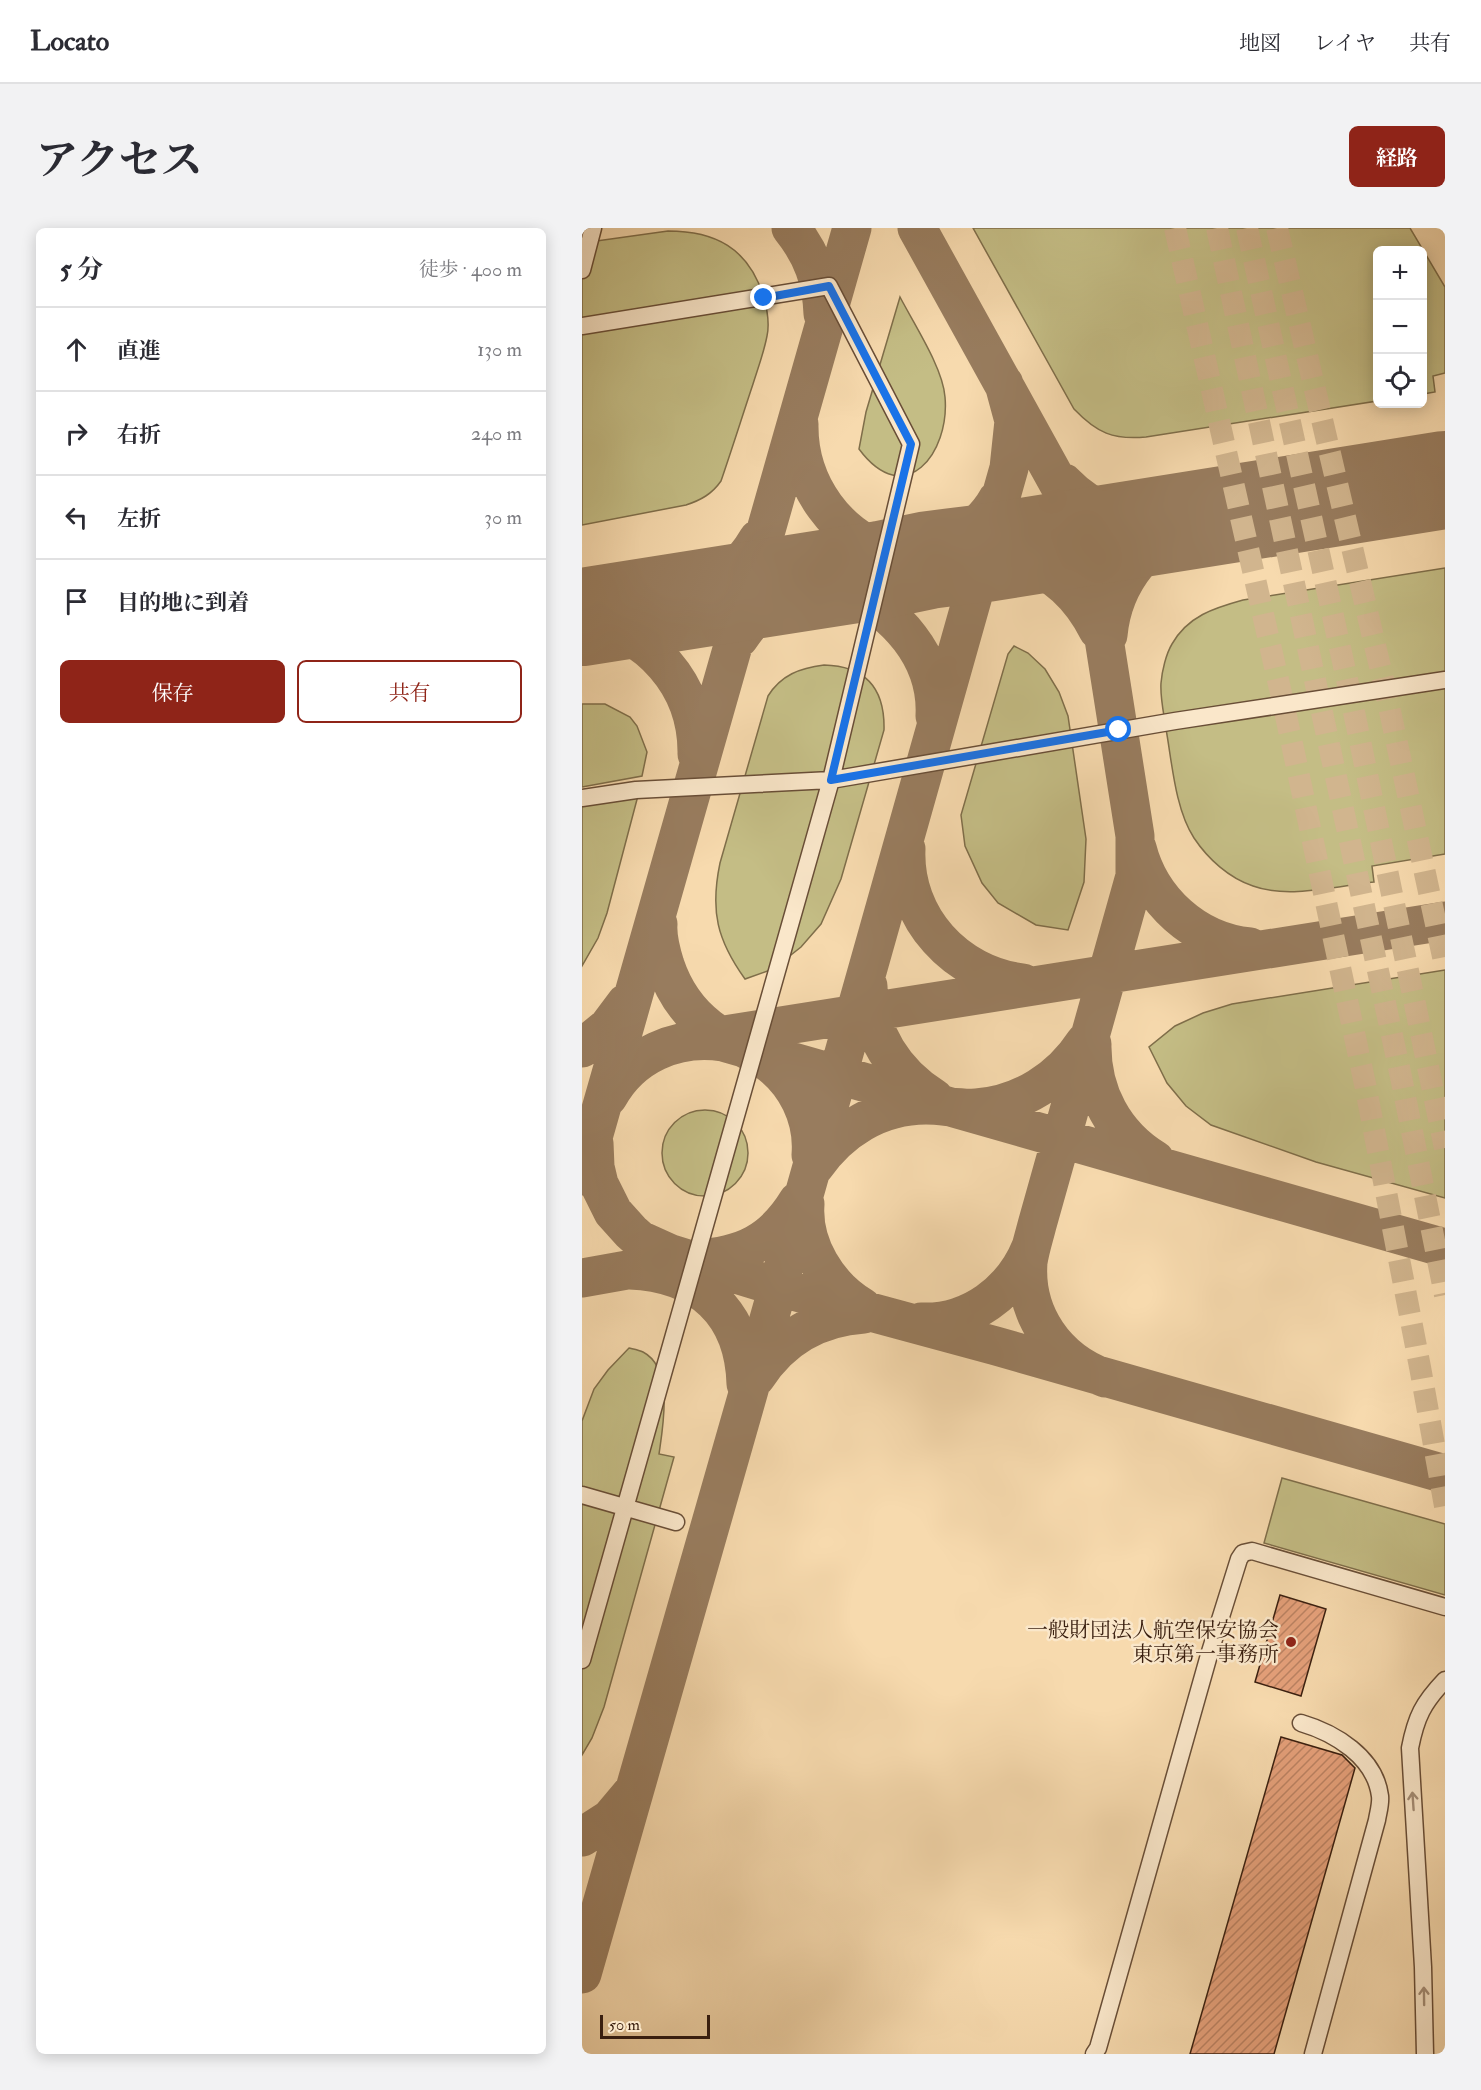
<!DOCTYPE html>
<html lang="ja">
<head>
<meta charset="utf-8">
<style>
	body { margin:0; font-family:"IM FELL Double Pica","Noto Serif JP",serif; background:#f2f2f3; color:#2b2b33 }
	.controls { position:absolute; right:18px; top:18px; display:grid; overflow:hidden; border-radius:9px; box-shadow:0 3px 15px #0003 }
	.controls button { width:54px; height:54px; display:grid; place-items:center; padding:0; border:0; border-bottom:2px solid #e1e1e2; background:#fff; color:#2b2b33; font:30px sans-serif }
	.scale { position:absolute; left:18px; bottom:15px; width:110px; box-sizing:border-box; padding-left:6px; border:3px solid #3a1f0f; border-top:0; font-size:16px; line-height:21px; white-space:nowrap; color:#3a1f0f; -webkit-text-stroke:4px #fae7ca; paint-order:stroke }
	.stop { position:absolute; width:18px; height:18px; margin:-14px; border:4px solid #1a73e8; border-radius:50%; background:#fff }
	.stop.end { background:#1a73e8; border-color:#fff; box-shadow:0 2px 6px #0008 }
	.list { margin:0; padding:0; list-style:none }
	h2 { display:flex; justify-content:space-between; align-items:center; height:78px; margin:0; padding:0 24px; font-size:26px }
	h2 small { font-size:20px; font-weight:400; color:#7c7c81 }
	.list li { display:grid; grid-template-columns:39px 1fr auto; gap:18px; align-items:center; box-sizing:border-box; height:84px; padding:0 24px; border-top:2px solid #e1e1e2 }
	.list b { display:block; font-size:22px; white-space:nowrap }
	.list em { font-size:20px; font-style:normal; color:#7c7c81 }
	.actions { display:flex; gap:12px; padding:18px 24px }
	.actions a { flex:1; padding:14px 0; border:2px solid #8f2418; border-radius:9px; text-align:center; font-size:21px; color:#8f2418 }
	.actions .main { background:#8f2418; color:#fff }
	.icon { flex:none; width:33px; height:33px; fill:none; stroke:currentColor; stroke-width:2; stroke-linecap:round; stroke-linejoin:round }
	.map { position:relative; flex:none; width:863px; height:1826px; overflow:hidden; border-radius:9px }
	header { display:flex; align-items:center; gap:36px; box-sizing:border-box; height:84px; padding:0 30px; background:#fff; border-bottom:2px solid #e1e1e2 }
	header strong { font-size:28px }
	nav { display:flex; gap:33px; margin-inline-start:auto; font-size:21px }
	.intro { display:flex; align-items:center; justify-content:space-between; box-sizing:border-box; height:144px; padding:0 36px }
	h1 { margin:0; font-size:42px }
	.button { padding:15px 27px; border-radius:9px; background:#8f2418; color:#fff; font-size:21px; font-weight:700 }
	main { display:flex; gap:36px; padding:0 36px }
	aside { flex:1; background:#fff; border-radius:9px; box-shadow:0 3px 15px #0003 }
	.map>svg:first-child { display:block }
</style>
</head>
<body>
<header>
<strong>Locato</strong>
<nav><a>地図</a><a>レイヤ</a><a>共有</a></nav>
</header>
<div class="intro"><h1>アクセス</h1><a class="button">経路</a></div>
<main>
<aside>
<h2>5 分<small>徒歩 · 400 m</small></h2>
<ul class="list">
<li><svg class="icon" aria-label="ahead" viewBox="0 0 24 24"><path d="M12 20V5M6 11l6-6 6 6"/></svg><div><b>直進</b></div><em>130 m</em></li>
<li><svg class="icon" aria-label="right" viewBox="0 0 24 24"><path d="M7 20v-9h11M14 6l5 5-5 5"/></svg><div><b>右折</b></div><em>240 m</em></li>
<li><svg class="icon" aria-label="left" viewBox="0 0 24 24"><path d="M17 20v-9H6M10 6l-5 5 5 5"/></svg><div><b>左折</b></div><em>30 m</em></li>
<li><svg class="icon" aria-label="arrive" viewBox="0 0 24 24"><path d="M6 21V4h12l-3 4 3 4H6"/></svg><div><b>目的地に到着</b></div></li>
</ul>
<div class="actions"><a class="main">保存</a><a>共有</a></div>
</aside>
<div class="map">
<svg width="863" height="1826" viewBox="0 0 863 1826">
	<defs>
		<pattern id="building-hatch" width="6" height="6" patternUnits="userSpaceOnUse" patternTransform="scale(1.5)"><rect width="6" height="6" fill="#e5a07a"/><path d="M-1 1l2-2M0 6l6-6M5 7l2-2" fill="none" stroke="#bb8262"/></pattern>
	</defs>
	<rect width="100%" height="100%" fill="#f7daae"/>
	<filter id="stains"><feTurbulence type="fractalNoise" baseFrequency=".00333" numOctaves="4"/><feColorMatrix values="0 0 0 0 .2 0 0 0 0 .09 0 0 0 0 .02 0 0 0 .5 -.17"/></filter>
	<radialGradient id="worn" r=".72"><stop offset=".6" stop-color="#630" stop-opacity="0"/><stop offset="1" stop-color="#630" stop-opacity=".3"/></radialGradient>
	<path fill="#c4bd85" stroke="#7f6e4a" stroke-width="1.5" d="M391 0H828L863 59V145L851 148 853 164 841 166 840 22H796L795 173 564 209C531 212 515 205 492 181Z
		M86 3C133 3 166 20 181 67 185 80 188 94 185 108 182 124 176 140 171 156 160 189 150 221 139 253 130 266 119 272 104 277L0 297V15Z
		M318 69C332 96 361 140 363 169 368 225 323 283 277 221L284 184Z
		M863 340V626L790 638 792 654C755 658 706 671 671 658 647 650 626 631 612 610 593 581 590 534 584 501 582 486 578 470 579 455 580 443 584 426 590 416 606 388 632 380 661 372Z
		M432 418 446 425 463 441 477 464 486 488 504 611 502 654 486 702 454 697 416 675 400 655 383 618 379 587 426 426Z
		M242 437C284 438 303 460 302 502L259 651 239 696 219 719 191 741 163 751C135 712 128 683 138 635L186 468C199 447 218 440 242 437Z
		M0 476H23L48 489 55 498 65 524 60 548 0 559Z
		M58 560 25 685 16 710 0 738V569Z
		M863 742V970L734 934 629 897 604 878 585 855 567 819 593 798 621 785 650 776Z
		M80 925a43 43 0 1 1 86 0a43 43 0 1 1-86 0Z
		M47 1120C51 1121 57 1122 61 1124 92 1140 81 1198 77 1226L92 1229 22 1479 10 1510 0 1527V1193L12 1161 26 1142Z
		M700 1250 863 1296V1367L682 1315Z"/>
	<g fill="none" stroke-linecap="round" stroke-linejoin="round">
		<path stroke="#987c5e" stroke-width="39" d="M209 0C230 26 240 53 241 86
			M335 0 506 309 553 608V648L455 997C452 1009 448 1021 446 1034 442 1087 474 1132 523 1150
			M217 196C216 256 255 312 314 327 324 330 336 333 346 332 365 329 406 289 415 272
			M862 253 863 252
			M482 255C510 284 545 296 585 297
			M403 325C414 325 425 328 435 331 472 342 499 368 516 402
			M423 339 441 326 475 314
			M101 372C133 360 159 341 176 311
			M0 392C67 402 116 457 115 526
			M526 407C531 352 567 310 618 291
			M157 410C173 387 197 359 227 354 238 351 252 357 263 361 313 382 356 429 353 488
			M555 620C568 672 613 714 668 719
			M324 621C321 690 374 747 441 755
			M76 696C75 709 79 724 83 737 91 761 106 784 127 800 144 813 165 820 183 832 214 853 232 890 229 927
			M286 758C286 805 313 846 352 870
			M136 808 863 693
			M510 816C509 864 532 907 573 932
			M0 820 26 799 44 775
			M26 869C49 827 94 807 141 814L863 1020
			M12 915 13 939 17 956 31 984 49 1004 58 1012 89 1026 196 1059 414 1118 863 1246
			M232 939C258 902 297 877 344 877 360 877 377 881 394 880 439 877 479 851 503 814
			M0 948 270 0
			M223 976C220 1017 245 1058 280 1079
			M114 1031C161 1028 191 1014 216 973
			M48 1042C118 1045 162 1084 164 1156
			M0 1050 73 1037
			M339 1094C388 1096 431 1064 449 1019
			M174 1149C199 1110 236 1089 282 1086
			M0 1609 28 1591 49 1566
			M0 1746 167 1162 427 240 432 193 422 156"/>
		<path stroke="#987c5e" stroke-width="98" d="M0 389 299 342 347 332 403 325 863 252"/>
	</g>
	<path fill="url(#building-hatch)" stroke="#3a1f0f" stroke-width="1.5" d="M698 1367 744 1381 719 1468 673 1454Z
		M699 1509 760 1527 773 1540 692 1826H608Z"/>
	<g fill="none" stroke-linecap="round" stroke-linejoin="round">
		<path stroke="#d1b58e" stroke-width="22" stroke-dasharray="22 11" stroke-linecap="butt" d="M593 0 701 474 783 856 838 1139 863 1278
			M635 0 819 849 863 1067
			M665 0 768 465 863 920
			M695 0 803 460 863 738"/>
		<defs>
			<path id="minor" d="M0 42 11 0
				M0 98 247 58 329 216 249 552 0 1432
				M0 570 54 562 249 552 593 493 863 452
				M0 1267 94 1294
				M719 1495C753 1505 793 1529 798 1568 799 1576 796 1585 795 1592L731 1826
				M512 1826 516 1820 627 1427 657 1331 661 1325 670 1323 863 1379
				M843 1826 841 1739 828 1520C834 1489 841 1475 863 1452"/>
		</defs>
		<use href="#minor" stroke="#694e37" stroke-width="19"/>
		<use href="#minor" stroke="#fae7ca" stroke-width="16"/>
	</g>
	<defs><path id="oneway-shaft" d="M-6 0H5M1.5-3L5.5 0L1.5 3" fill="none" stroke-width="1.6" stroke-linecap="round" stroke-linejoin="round" transform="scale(1.5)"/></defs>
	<g stroke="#a48d76">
		<use href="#oneway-shaft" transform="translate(831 1573) rotate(-94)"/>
		<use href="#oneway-shaft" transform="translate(842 1768) rotate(-91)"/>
	</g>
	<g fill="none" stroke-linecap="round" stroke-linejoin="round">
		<path stroke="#1a73e8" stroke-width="8" d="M182 70 247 58 329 216 249 552 537 502"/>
	</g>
	<circle fill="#8f2418" stroke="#fae7ca" stroke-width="2" cx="709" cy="1414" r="6"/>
	<g text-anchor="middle" stroke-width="5" stroke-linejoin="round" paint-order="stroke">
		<g font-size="21" fill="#3a1f0f" stroke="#fae7ca" text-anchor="end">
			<text x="697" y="1409">一般財団法人航空保安協会<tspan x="697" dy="24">東京第一事務所</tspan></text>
		</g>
	</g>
	<rect width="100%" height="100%" filter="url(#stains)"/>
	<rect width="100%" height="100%" fill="url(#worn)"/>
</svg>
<div class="controls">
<button>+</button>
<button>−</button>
<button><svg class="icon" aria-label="locate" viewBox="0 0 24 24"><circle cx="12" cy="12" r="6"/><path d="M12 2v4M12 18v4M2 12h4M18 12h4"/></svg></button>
</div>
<div class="scale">50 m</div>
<div class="stop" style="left:537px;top:502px"></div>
<div class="stop end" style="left:182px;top:70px"></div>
</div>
</main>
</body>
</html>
